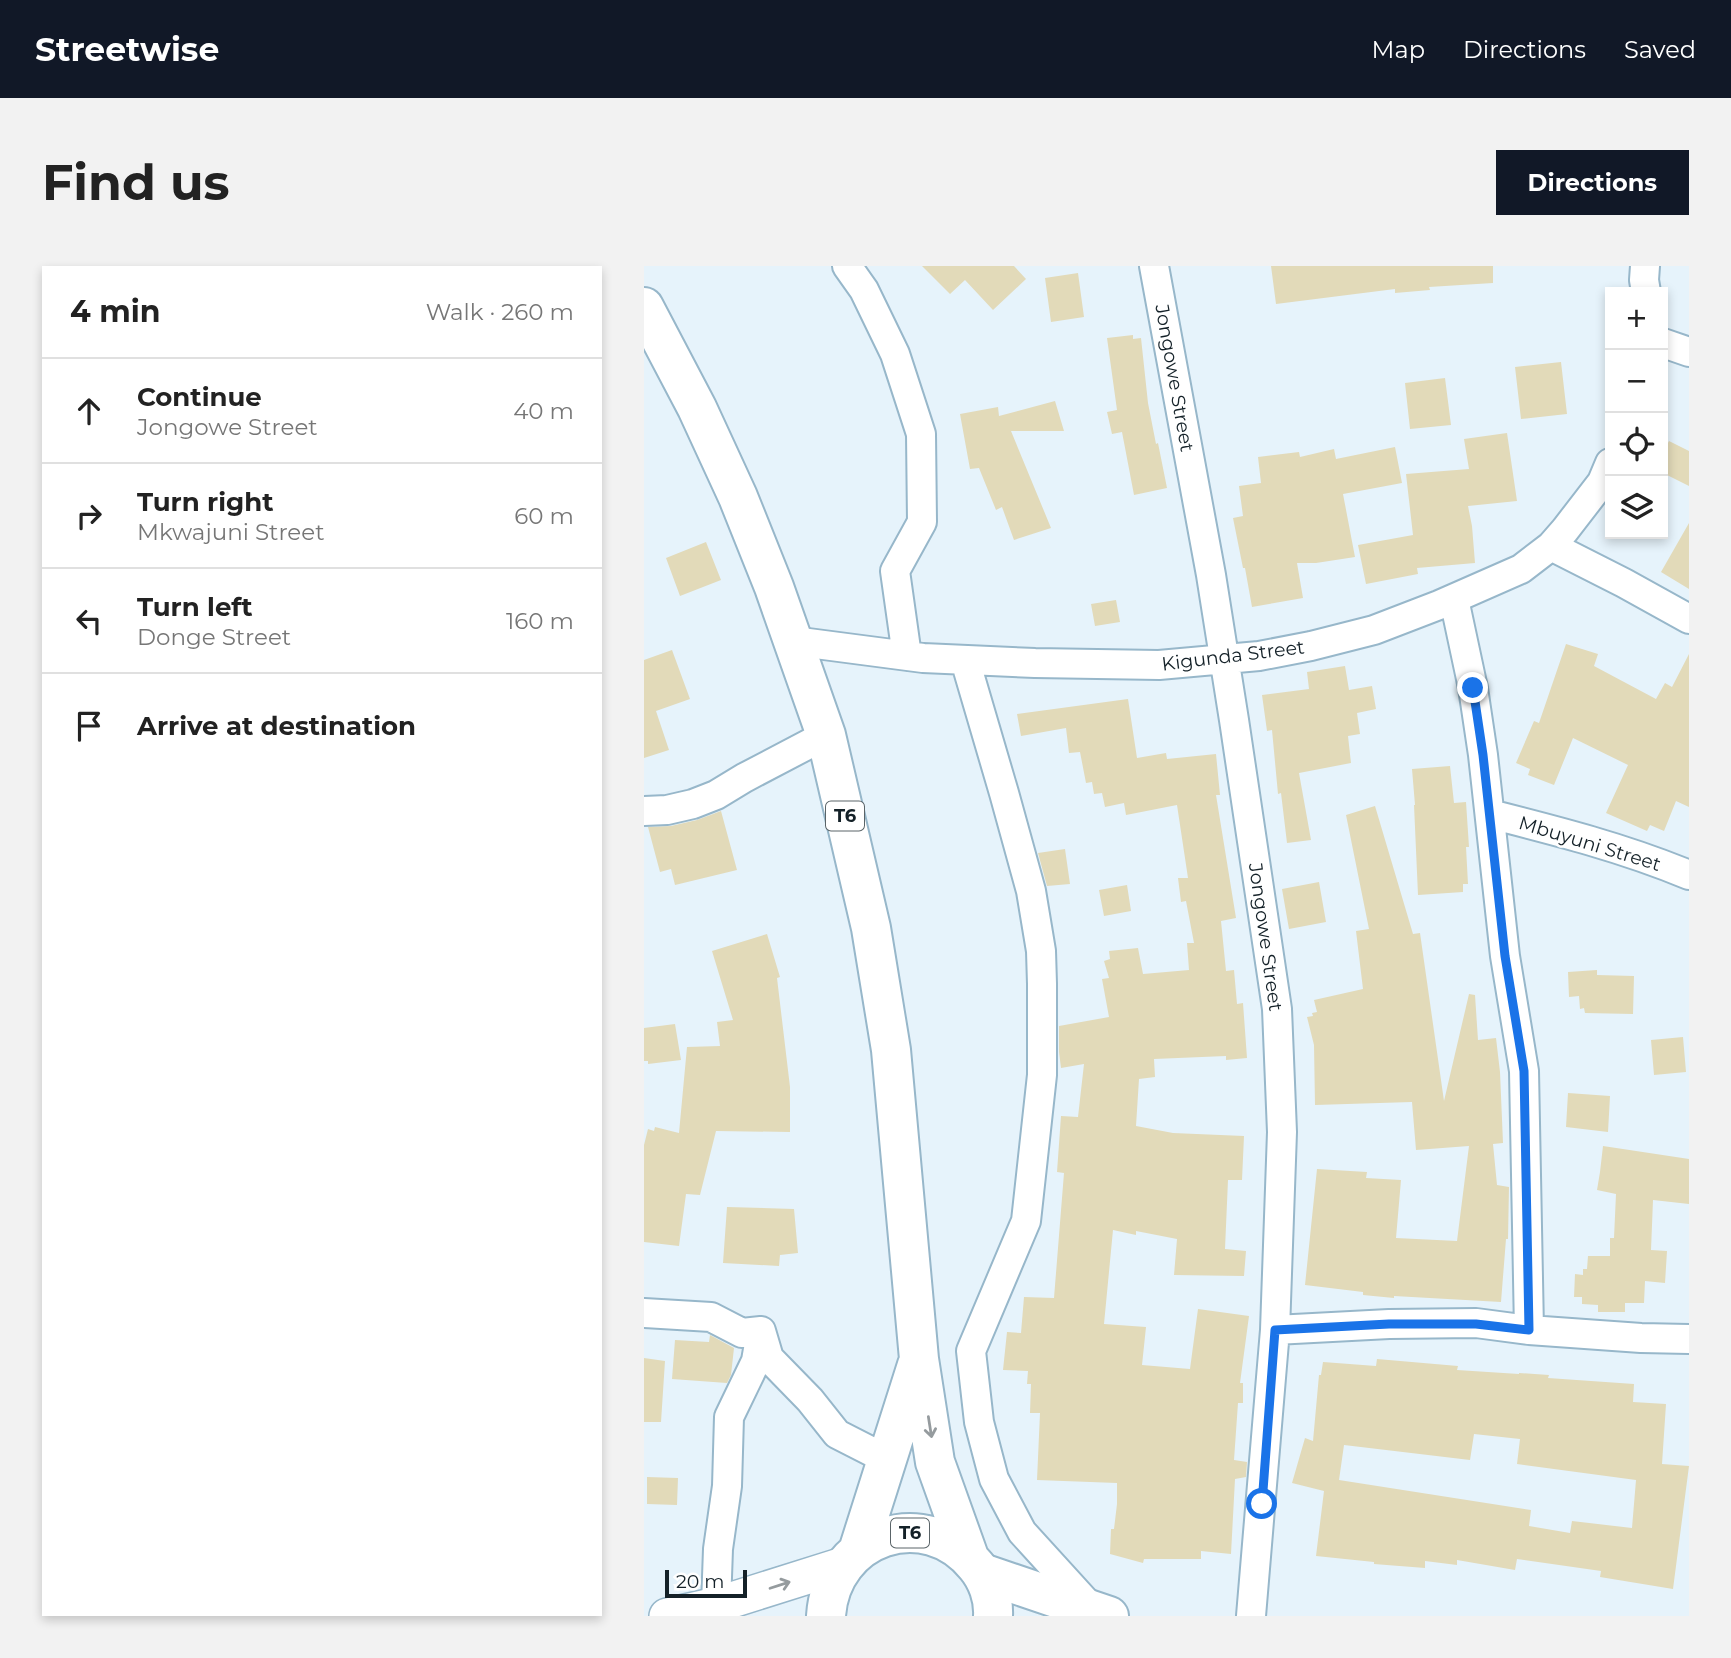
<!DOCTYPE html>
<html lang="en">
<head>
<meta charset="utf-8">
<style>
	body { margin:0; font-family:Montserrat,sans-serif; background:#f2f2f2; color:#222 }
	.controls { position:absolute; right:21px; top:21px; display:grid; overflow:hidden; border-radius:0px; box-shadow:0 4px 10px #0003 }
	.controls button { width:63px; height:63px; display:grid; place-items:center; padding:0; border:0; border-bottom:2px solid #e0e0e0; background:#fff; color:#222; font:35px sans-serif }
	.scale { position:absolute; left:21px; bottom:18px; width:82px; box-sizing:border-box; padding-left:7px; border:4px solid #142128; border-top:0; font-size:19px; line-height:24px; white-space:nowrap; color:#142128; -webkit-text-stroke:5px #fff; paint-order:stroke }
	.stop { position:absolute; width:21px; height:21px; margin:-16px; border:5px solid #1a73e8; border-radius:50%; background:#fff }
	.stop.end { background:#1a73e8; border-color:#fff; box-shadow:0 2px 7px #0008 }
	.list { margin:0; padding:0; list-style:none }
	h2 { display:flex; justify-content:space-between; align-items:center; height:91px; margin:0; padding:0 28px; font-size:30px }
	h2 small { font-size:23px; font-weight:400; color:#767676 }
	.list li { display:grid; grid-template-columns:46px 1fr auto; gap:21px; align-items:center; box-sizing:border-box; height:105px; padding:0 28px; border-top:2px solid #e0e0e0 }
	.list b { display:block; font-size:26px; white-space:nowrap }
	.list p { margin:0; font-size:23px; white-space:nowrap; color:#767676 }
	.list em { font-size:23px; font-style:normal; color:#767676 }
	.icon { flex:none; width:38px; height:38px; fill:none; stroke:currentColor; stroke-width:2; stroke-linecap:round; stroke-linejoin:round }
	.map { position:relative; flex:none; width:1045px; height:1350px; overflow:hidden; border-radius:0px }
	header { display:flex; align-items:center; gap:42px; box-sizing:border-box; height:98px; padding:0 35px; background:#111827; color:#fff }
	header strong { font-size:33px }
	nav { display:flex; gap:38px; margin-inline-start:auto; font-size:24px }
	.intro { display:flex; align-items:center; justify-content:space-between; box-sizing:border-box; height:168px; padding:0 42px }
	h1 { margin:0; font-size:49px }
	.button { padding:18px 32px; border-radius:0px; background:#111827; color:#fff; font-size:24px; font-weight:700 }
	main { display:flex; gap:42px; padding:0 42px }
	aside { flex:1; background:#fff; border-radius:0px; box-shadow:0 4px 10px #0003 }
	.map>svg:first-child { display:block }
</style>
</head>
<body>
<header>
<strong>Streetwise</strong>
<nav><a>Map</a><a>Directions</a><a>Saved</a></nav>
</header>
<div class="intro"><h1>Find us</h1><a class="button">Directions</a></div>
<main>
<aside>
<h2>4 min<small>Walk · 260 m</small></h2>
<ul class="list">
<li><svg class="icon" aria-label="ahead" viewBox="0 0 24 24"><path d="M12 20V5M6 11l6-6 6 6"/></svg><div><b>Continue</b><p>Jongowe Street</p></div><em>40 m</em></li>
<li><svg class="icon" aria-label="right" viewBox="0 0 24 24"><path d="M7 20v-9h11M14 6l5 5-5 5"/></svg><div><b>Turn right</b><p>Mkwajuni Street</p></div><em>60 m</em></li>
<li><svg class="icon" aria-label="left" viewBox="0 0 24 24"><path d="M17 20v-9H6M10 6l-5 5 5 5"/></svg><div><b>Turn left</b><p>Donge Street</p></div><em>160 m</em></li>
<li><svg class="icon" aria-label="arrive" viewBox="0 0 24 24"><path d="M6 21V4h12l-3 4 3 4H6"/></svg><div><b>Arrive at destination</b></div></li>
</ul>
</aside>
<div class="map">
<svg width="1045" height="1350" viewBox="0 0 1045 1350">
	<rect width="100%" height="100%" fill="#e6f3fb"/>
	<path fill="#e2dab9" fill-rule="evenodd" d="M278 0H370L382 13 349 44 321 14 306 28Z
		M627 0H849V17L785 21 786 24 751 27V23L632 38Z
		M434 7 440 51 407 56 401 12Z
		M489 69V73L497 72 504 137 512 178 514 177 523 222 490 229 478 166 468 168 463 146 473 144 463 72Z
		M917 96 923 148 877 153 871 101Z
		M801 112 807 159 766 163 761 117Z
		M411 135 420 165H367L407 262 370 274 358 241 352 244 335 202 326 203 316 148 354 141 355 150Z
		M863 167 873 235 824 240 828 260 831 297 773 302 774 308 722 318 714 279 769 269 762 208 825 203 820 173Z
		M1025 175 1045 185V220L1019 207V186Z
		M751 181 758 217 699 228 711 291 672 297H653L659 332 608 341 601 302H599L589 252 599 250 595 220 617 217 614 191 655 186 656 191 690 183 692 193Z
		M1045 257V323L1017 306Z
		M62 276 77 314 36 330 22 292Z
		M472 334 476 356 451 360 447 338Z
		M922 378 954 388 950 400 1012 433 1021 417 1028 421 1045 388V541L1032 535 1020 565 1006 559 1003 565 962 547 984 499 929 472 910 519 884 509 886 503 872 497 890 455 895 457Z
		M28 384 46 433 12 445 25 484 0 492V394Z
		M701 400 705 424 728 420 732 443 713 447 716 468 704 470 707 497 655 507 667 574 643 577 637 527 634 528 628 464 623 465 618 429 665 423 663 406Z
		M484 433 493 492 522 487 523 493 572 488 576 529H572L592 652 577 655 582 705 590 704 593 738 599 737 603 792 582 794V790L510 793 511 811 495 813 492 860 529 867 600 870 598 914H584L581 983 602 985 600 1010 530 1009 533 973 492 965V969L469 964 460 1058 502 1061 498 1099 546 1103 554 1043 605 1050 596 1117H599V1137H594L590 1194 603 1196 602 1211 591 1213 587 1288 557 1285V1293H500L499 1297 466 1288 467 1263H470L473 1238V1217L393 1214 396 1147H386L387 1118H383L384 1105 359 1104 363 1066 377 1067 380 1031 410 1032 420 907 413 906 417 850 434 851 440 798 417 802 415 786V760L465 751 458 713 465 712 460 695 466 693 465 685 494 682 499 708 545 704 543 677H550L542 635 537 636 534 612H544L533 539 482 549 480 537 461 541 458 527 450 528 448 516 442 517 436 486 425 487 422 462 377 470 373 448Z
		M806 500 810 537 822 536 825 581H822L824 618H819V626L774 629 770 539H771L768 503Z
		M731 540 769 668 776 667 800 835 825 728 831 729 834 774 852 772 856 806 859 877 849 878 853 919 865 921 864 973H862L857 1036 750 1030V1032L719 1029V1026L661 1019 673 903 723 906 722 912 757 914 752 972 813 975 825 880 772 884 768 836 671 839 670 779 663 751 669 750 668 747 673 746 670 734 719 723 712 665 725 663 702 549Z
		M77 545 93 604 31 619 27 603 16 606 4 561 27 560 53 554Z
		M421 583 426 618 403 620 394 587Z
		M675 616 682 656 645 663 638 623Z
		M483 619 487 645 460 650 455 624Z
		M123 668 136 711 133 712 146 821V866L72 865 56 929 42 928 35 980 0 976V879L4 863 10 865 11 861 35 867 43 781 76 780 73 756 89 754 68 685Z
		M953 704V709L990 710 989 748 941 747 940 742 936 743 935 730 925 731 924 706Z
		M31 758 37 794 4 798V795H0V762Z
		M1039 771 1042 806 1010 809 1007 774Z
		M924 827 966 830 964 866 922 861Z
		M959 880 1045 893V938L1009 934 1007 984 1023 985 1021 1017 1001 1015 1000 1037H981V1046H954V1039L938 1038V1031H930L931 1008 939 1009V1003H943L944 990H966V972H970L972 928 953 924 956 906Z
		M83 941 150 943 154 987 136 989 135 1000 79 997Z
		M66 1069 90 1082 87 1109 83 1117 28 1113 31 1074 65 1076Z
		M0 1092 21 1095 17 1156H0Z
		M733 1093 814 1100 813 1104 875 1108V1107L905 1109 904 1112 990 1118 989 1136 1022 1138 1018 1198 1045 1200 1029 1323 956 1311 957 1305 873 1293 871 1304 813 1294V1299L781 1295V1302L730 1298V1296L672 1290 680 1225 648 1217 661 1172 669 1175 675 1109H677L679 1096 732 1100ZM830 1168 876 1173 873 1198 992 1214 988 1262 928 1255 926 1267 885 1260 887 1244 695 1214 700 1179 826 1194Z
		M3 1211 34 1212 33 1239 3 1238Z"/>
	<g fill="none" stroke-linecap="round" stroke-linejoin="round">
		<defs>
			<path id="minor" d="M203 0 220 24 251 88 277 168 278 256 251 305 263 390
				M510 0 567 309 590 454 633 743 638 866 631 1064 607 1350
				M1001 0 1000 14 1002 26
				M1019 77 1045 86
				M907 280 980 317 1045 353
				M810 333 829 422 839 489 861 690 880 805 885 1064
				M149 375 279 392 391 397 515 399 615 390 667 380 730 364 795 339 877 303 907 280 921 264 958 216 966 197
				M321 394 360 527 387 625 397 685 398 718V809L382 955 327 1085 335 1156 350 1213 378 1266 449 1344
				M0 545 23 544 49 538 72 529 100 512 182 469
				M846 548C913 565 980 582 1045 609
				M0 1047 67 1051 98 1067 117 1065 125 1092 166 1134 193 1168 242 1193
				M631 1064 745 1058 832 1057 885 1064 997 1072 1045 1073
				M72 1339 74 1283 83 1220 85 1151 112 1095 117 1066"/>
			<path id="tertiary" d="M23 1350 72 1339 199 1299"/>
			<path id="primary" d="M338 1307 465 1350"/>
			<path id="trunk" d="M0 41 53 142 94 231 130 321 182 469 227 662 247 784 275 1093 291 1196 325 1291
				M214 1285 273 1099
				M182 1350C187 1270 281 1237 332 1300 343 1313 350 1332 349 1350"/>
		</defs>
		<use href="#minor" stroke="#97b7ca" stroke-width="32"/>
		<use href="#tertiary" stroke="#97b7ca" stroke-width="38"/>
		<use href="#primary" stroke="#97b7ca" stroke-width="42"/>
		<use href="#trunk" stroke="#97b7ca" stroke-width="42"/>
		<use href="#minor" stroke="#fff" stroke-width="28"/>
		<use href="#tertiary" stroke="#fff" stroke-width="35"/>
		<use href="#primary" stroke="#fff" stroke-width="38"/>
		<use href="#trunk" stroke="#fff" stroke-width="38"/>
	</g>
	<defs><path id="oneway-shaft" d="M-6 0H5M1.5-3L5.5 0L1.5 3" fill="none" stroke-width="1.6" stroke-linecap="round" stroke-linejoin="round" transform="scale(1.75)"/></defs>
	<g stroke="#959b9e">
		<use href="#oneway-shaft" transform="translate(286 1161) rotate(81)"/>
		<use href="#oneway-shaft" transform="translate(136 1319) rotate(-18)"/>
	</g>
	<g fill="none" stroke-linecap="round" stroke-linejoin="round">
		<path stroke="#1a73e8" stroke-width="9" d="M618 1238 631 1064 745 1058H832L885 1064 880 805 861 690 839 489 829 422"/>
	</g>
	<g text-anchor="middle" stroke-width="5" stroke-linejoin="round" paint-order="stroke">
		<g fill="#fff" stroke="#5a6468" stroke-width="2">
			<rect x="182" y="535.5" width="38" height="29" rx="5"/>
			<rect x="247" y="1252.5" width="38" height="29" rx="5"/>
		</g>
		<g font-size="18" font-weight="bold" fill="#142128">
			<text x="201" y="556">T6</text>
			<text x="266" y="1273">T6</text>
		</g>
		<g font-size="19" fill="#142128" stroke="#fff">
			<text transform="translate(531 112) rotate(80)" y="7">Jongowe Street</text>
			<text transform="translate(589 389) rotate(-7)" y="7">Kigunda Street</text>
			<text transform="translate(946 577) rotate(17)" y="7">Mbuyuni Street</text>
			<text transform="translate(622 671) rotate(82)" y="7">Jongowe Street</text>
		</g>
	</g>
</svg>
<div class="controls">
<button>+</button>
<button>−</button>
<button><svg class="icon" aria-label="locate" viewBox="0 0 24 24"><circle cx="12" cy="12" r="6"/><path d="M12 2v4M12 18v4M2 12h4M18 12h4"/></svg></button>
<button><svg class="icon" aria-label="layers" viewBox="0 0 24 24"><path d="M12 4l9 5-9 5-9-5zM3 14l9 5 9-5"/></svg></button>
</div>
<div class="scale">20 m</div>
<div class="stop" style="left:618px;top:1238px"></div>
<div class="stop end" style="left:829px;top:422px"></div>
</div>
</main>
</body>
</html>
